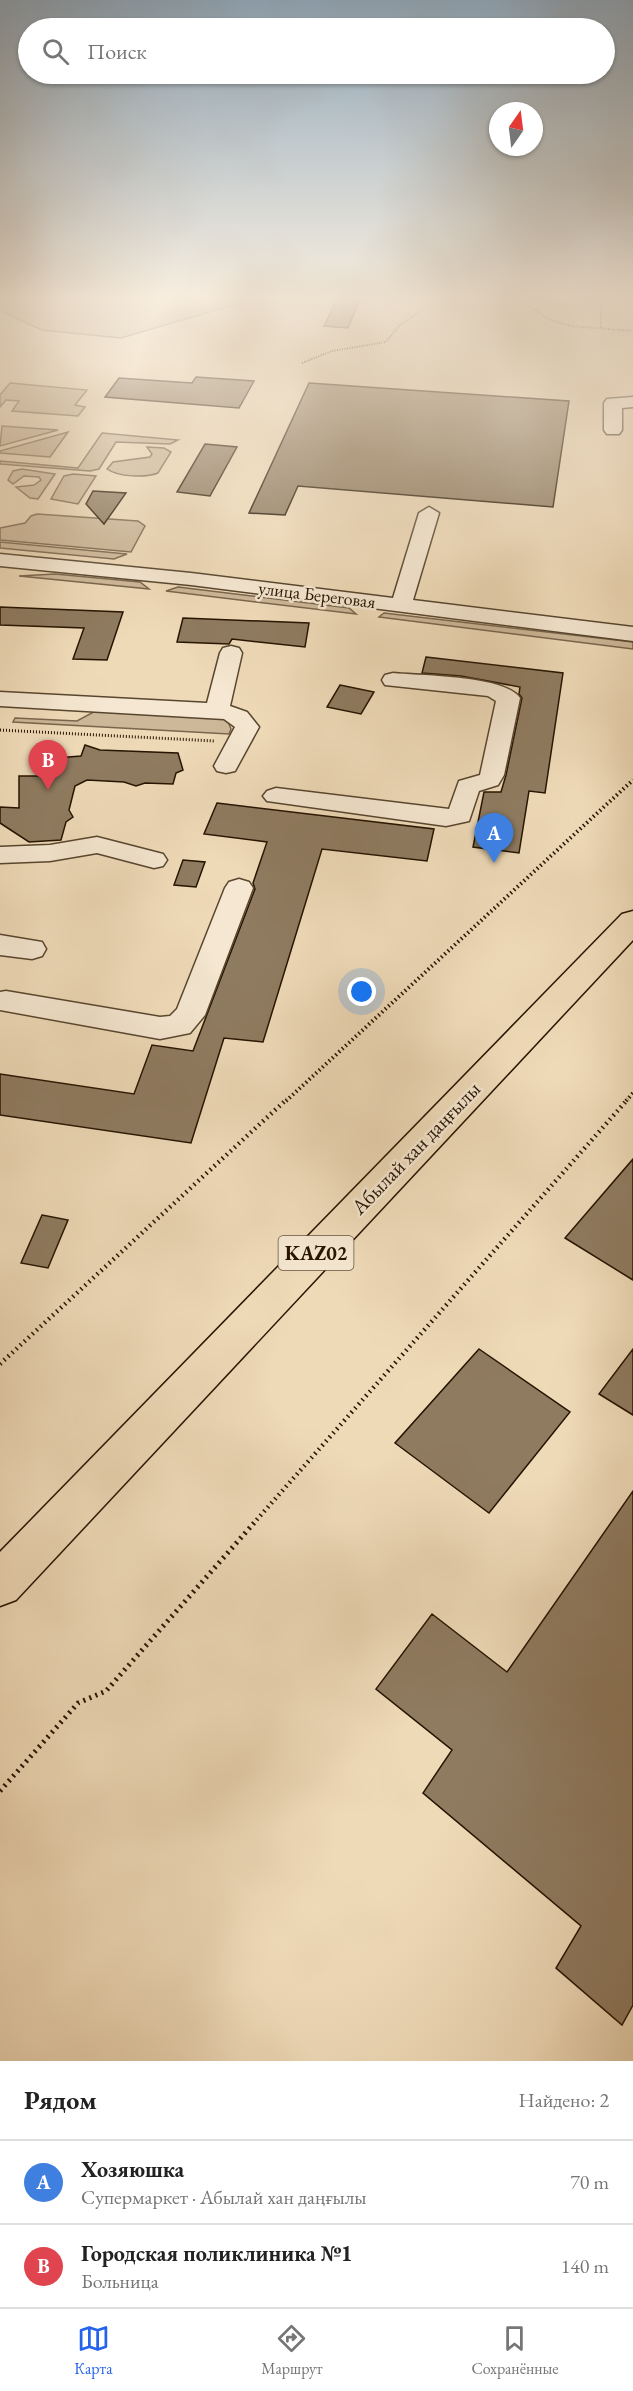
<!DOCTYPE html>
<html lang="ru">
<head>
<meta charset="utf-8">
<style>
	body { margin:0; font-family:"EB Garamond",serif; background:#f6f6f6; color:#222 }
	.compass { position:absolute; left:489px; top:102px; width:54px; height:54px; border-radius:50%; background:#fff; box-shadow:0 2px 4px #0004; rotate:14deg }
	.you { position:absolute; left:362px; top:992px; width:21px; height:21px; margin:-15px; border:4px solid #fff; border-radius:50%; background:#1a73e8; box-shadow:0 0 0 9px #1a73e833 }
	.badge { display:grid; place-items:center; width:39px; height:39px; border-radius:50%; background:#2563eb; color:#fff; font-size:20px; font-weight:700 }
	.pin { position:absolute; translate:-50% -50px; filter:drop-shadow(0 2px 3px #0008) }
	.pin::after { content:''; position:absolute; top:32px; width:21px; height:18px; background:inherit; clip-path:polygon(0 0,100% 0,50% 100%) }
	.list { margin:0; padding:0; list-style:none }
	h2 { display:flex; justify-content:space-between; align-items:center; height:78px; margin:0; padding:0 24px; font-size:26px }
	h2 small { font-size:20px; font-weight:400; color:#767676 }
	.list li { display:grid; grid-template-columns:39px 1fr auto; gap:18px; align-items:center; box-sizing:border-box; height:84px; padding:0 24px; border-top:2px solid #e0e0e0 }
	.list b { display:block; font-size:22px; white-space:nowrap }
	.list p { margin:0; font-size:20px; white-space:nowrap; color:#767676 }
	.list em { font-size:20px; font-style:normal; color:#767676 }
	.icon { flex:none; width:33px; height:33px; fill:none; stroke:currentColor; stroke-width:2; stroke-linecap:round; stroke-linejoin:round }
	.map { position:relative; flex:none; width:633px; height:2061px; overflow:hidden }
	.search { position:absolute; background:#fff; box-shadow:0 2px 4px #0004; left:18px; right:18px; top:18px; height:66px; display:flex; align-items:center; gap:15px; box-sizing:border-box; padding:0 21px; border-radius:33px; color:#767676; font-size:22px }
	.sheet { height:246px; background:#fff }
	nav { display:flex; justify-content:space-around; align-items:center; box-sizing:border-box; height:84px; border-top:2px solid #e0e0e0; background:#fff; font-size:16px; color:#767676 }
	nav a { display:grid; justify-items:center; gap:3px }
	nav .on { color:#2563eb }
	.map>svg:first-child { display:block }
</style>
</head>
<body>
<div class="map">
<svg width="633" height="2061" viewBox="0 0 633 2061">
	<rect width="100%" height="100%" fill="#efdab8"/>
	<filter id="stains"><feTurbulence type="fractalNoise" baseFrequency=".00333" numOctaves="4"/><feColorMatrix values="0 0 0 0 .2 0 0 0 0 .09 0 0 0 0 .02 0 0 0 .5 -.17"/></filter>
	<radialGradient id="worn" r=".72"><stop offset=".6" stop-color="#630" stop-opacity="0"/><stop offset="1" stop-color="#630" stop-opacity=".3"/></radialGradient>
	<path fill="#cdb899" stroke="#7a664d" stroke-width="1.5" d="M0 297H260L121 338 42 330 0 311Z
		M10 383 87 390 75 405 85 407 78 416 12 411 19 401 6 400 0 407V395Z
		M2 426 58 430 0 446Z
		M68 432 50 457 0 453V451Z
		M102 433 178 440 170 444 116 442 99 469 90 471 0 464V461L78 468Z
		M147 447 164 448 171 452 158 473C146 478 118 477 107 469L113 462 150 457 152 454Z
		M22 469 55 474 38 499 30 498 16 487 34 485 41 480 39 477 24 476 13 484 8 480 13 471Z
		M73 474 96 476 78 504 51 499 64 476Z
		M37 514 138 521 145 526 131 552 0 540V528L25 523 31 516Z
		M0 542 127 554 114 559 0 548Z
		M55 574 140 582 149 589 19 576Z
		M178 587 349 608 356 614 166 591Z
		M384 613 633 642V649L379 617Z
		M99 709 227 719 231 729 229 734 13 722 15 718 77 721Z"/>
	<path fill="#8f7b60" stroke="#261401" stroke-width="1.5" d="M338 297H361L348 328 324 326Z
		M196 377 254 381 239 408 105 397 119 378 192 383Z
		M309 383 569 401 553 507 298 486 285 515 249 513Z
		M205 444 237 447 210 496 177 492Z
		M93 491 126 493 104 524 86 504Z
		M0 607 123 612 107 660 73 659 84 628 0 625Z
		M183 618 309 623 305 647 232 639 229 644 177 642Z
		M426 657 563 673 545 793 529 791 519 853 473 847 484 792H501L506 775 522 698 519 694 520 687 461 676 422 673Z
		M340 685 374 692 361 714 327 707Z
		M85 745 100 750 178 753 183 770 176 773 173 784 145 783 136 786 124 782 87 780 75 786 69 810 73 817 66 822 61 840 29 842 0 823V807L19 808V776H38L46 764 56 758 81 756Z
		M217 803 434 829 427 861 322 849 263 1042 224 1038 191 1143 0 1115V1074L134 1094 152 1045 193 1051 255 889 253 883 267 842 204 834Z
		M183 860 205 862 196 887 174 885Z
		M633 1159V1280L565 1238Z
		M42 1215 68 1220 48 1268 21 1263Z
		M479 1349 570 1412 489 1513 395 1443Z
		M633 1349V1415L599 1394Z
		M633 1491V2005L622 2025 556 1968 581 1926 423 1793 452 1750 376 1689 432 1614 507 1672Z"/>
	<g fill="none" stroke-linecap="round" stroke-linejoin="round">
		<defs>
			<path id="minor" d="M633 397V407L622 408V430L619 434H607L604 430V403L607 399Z
				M429 507 439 513 413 600 633 627V641L191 585 0 566V554L191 573 393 598 419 513Z
				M231 646 239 648 242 653 230 706 247 712 259 727 235 771 226 773 217 771 214 766 235 727 224 719 0 706V692L207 703 220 653 223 648Z
				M393 673C421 676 504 675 520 698L504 775 498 785 479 791 469 821 446 826 267 801 263 796 267 791 276 788 449 809 459 781 480 775 496 701 488 696 385 685 382 680 385 675Z
				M97 837 163 854 167 860 163 866 154 868 97 853 50 861 0 863V847L50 845Z
				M239 879 249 882 253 888 205 1015 190 1033 160 1039 0 1010V992L6 991 160 1017 170 1016 177 1009 225 888 229 882Z
				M0 935 42 942 46 949 42 956 32 959 0 955Z"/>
			<path id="highway" d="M633 911V940L16 1600 0 1606V1552L622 914Z"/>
		</defs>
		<use href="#minor" stroke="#58462f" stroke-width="3"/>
		<use href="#highway" stroke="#261401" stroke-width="3"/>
		<path stroke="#261401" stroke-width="2" stroke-dasharray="1 1.5" stroke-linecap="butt" d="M516 297 548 319 571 326 633 331
			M601 297V328
			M302 363 332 351 386 342 399 326 441 297"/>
		<path stroke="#261401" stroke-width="3" stroke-dasharray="1 2" stroke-linecap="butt" d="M0 730 215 741"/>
		<path stroke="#261401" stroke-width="4" stroke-dasharray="1.5 3" stroke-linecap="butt" d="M286 1101 633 780
			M626 1101 633 1093"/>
		<path stroke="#261401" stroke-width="4.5" stroke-dasharray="1.5 4" stroke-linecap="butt" d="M0 1364 287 1099
			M253 1524 628 1099"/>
		<path stroke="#261401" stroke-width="5" stroke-dasharray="2 4.5" stroke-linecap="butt" d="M0 1791 78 1703 106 1691 254 1523"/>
		<use href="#minor" fill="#f5e7d1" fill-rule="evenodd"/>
		<use href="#highway" fill="#efdab8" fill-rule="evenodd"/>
	</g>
	<linearGradient id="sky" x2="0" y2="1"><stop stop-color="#8fa8bc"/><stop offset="0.51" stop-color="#f8eedf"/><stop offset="1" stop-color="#f8eedf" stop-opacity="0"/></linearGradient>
	<rect width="633" height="585" fill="url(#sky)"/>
	<g text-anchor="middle" stroke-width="5" stroke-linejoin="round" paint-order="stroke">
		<g font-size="18" fill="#261401" stroke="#f5e7d1">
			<text transform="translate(317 595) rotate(7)" y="6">улица Береговая</text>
		</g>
		<rect fill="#f5e7d1" stroke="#64533f" stroke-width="1.5" x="278.5" y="1236" width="75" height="34" rx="4.5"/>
		<g font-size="20" font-weight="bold" fill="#261401">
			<text x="316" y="1260">KАZ02</text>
		</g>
		<g font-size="21" fill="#261401" stroke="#f5e7d1">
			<text transform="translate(416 1148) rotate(-46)" y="7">Абылай хан даңғылы</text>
		</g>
	</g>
	<rect width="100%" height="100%" filter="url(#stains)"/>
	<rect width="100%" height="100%" fill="url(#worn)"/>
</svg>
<svg class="compass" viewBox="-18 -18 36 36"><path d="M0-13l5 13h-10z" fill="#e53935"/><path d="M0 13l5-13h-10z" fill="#767676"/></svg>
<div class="you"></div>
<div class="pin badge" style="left:494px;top:863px;background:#3f7fe0">A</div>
<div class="pin badge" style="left:48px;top:790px;background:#e0444e">B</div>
<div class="search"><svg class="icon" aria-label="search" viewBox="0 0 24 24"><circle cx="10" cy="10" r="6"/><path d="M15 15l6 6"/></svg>Поиск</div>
</div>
<section class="sheet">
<h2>Рядом<small>Найдено: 2</small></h2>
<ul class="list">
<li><span class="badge" style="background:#3f7fe0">A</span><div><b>Хозяюшка</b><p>Супермаркет · Абылай хан даңғылы</p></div><em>70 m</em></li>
<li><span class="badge" style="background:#e0444e">B</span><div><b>Городская поликлиника №1</b><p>Больница</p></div><em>140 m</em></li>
</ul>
</section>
<nav>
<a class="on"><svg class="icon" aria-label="map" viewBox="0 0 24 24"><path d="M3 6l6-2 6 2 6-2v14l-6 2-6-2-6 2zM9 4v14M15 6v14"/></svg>Карта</a>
<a><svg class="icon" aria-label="directions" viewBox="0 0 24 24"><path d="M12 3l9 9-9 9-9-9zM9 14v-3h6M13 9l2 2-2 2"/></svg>Маршрут</a>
<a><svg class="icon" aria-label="saved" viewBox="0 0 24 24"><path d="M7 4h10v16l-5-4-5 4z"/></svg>Сохранённые</a>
</nav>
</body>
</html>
